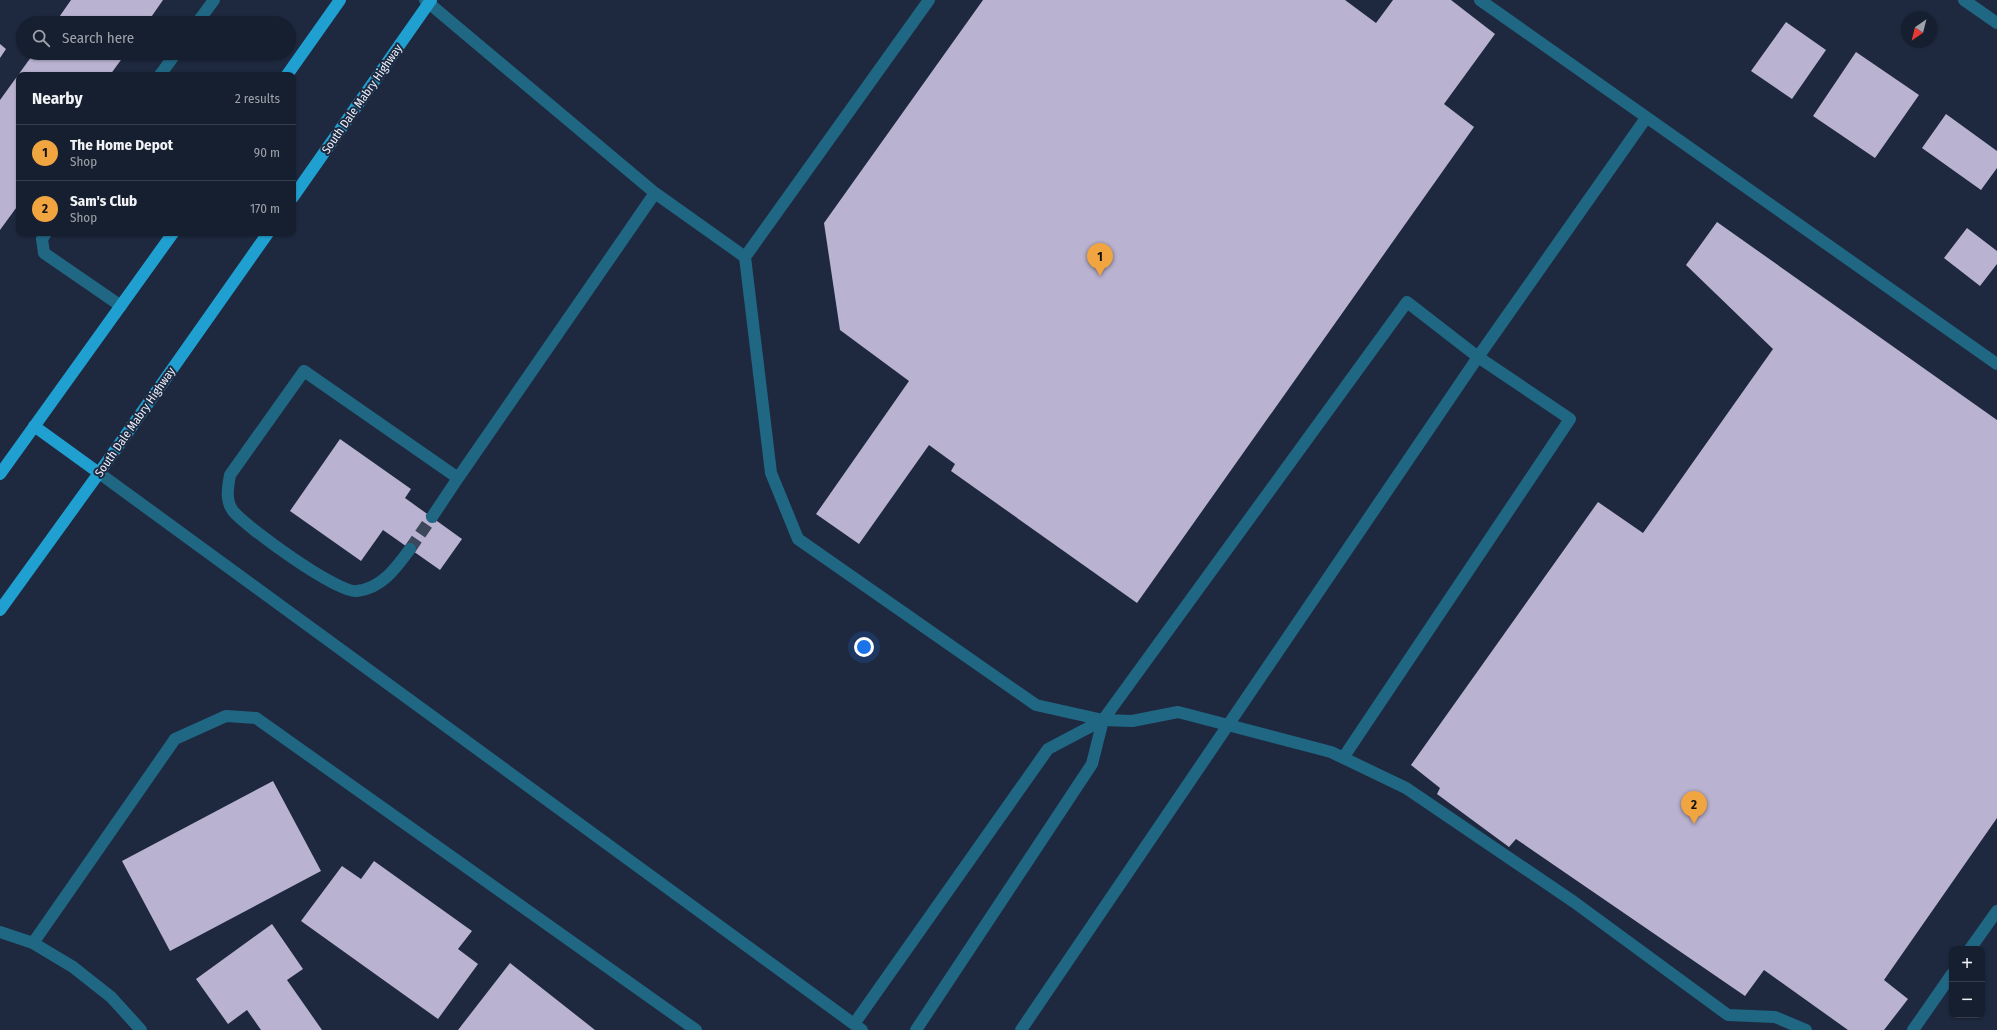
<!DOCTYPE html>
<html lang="en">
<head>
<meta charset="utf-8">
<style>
	body { margin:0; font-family:"Fira Sans Condensed",sans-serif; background:#232c3b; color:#f1f3f6 }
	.controls { position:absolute; right:12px; bottom:12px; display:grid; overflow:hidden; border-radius:8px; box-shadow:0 1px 3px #0004 }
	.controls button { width:36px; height:36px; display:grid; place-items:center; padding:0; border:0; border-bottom:1px solid #353d4b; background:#161f2f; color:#f1f3f6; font:20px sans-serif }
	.compass { position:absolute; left:1901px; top:12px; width:36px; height:36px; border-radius:50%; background:#161f2f; box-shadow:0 1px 3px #0004; rotate:215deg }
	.you { position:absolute; left:864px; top:647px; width:14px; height:14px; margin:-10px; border:3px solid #fff; border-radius:50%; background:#1a73e8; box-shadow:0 0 0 6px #1a73e833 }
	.badge { display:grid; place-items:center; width:26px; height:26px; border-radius:50%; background:#f1a540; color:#111; font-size:13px; font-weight:700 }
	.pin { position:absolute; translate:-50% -33px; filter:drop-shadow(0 1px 2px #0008) }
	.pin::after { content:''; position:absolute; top:21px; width:14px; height:12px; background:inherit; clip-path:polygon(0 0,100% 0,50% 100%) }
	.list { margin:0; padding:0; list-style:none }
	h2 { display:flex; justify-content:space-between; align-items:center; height:52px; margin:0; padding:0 16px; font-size:17px }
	h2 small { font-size:13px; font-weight:400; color:#9ea2aa }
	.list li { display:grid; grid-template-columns:26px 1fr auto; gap:12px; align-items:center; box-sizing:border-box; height:56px; padding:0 16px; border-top:1px solid #353d4b }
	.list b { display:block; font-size:15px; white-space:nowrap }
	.list p { margin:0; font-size:13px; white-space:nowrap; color:#9ea2aa }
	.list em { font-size:13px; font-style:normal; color:#9ea2aa }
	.icon { flex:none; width:22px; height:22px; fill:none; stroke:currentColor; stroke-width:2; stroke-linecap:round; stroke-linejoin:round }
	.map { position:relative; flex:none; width:1997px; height:1030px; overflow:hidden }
	.search { position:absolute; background:#161f2f; box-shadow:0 1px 3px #0004; left:16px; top:16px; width:280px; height:44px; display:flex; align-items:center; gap:10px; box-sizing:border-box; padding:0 14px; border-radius:22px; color:#9ea2aa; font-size:15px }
	.panel { position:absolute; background:#161f2f; box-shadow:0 1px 3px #0004; left:16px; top:72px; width:280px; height:164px; border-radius:8px }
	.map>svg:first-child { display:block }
</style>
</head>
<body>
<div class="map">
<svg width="1997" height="1030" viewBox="0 0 1997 1030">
	<rect width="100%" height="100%" fill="#1e293f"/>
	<path fill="#b9b2d0" d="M71 0H163L147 23H55Z
		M983 0H1345L1376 23 1393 0H1451L1495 34 1444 104 1474 127 1137 603 951 471 955 464 929 445 859 544 816 514 909 381 840 330 824 223Z
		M1786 22 1826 50 1792 99 1751 71Z
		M0 44 6 49 0 58Z
		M1856 52 1919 95 1875 158 1813 116Z
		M34 53H126L110 75H19V204L0 230V100Z
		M1946 114 1997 151V168L1981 190 1922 148Z
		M1717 222 1997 420V818L1884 980 1908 999 1884 1030H1848L1764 970 1745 996 1516 839 1509 847 1437 794 1440 788 1411 765 1598 502 1643 533 1773 349 1686 265Z
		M1967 228 1997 251V264L1980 286 1944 258Z
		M340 439 411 489 405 498 462 539 440 570 383 530 361 561 290 511Z
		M273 781 321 871 170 951 122 861Z
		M374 861 472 931 458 949 478 964 438 1019 301 921 342 866 361 879Z
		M272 924 303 969 287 980 322 1030H261L247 1010 228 1024 196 979Z
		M510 963 595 1030H458Z"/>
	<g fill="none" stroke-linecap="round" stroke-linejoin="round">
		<path stroke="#3d475b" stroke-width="12" stroke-dasharray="12 6" stroke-linecap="butt" d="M410 549 432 517"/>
		<path stroke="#206784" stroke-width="12" d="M425 0 655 193 745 257 771 473 798 539 1036 705 1103 720 1132 721 1178 712 1331 752 1406 788 1574 902 1728 1015 1775 1017 1806 1030
			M1480 0 1997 364
			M1964 0 1997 23
			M197 23 214 0
			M160 75 176 53
			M46 233 42 239 44 253 121 306
			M745 257 929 0
			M99 473 862 1030
			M432 517 458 478
			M410 549C396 568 382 588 357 591 338 594 246 527 233 511 225 500 228 487 230 475L304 371 458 478 655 193
			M0 932 33 943
			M1970 949 1997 911
			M854 1024 1048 749 1103 720
			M141 1030 111 997 73 967 33 943 175 739 226 716 256 718 696 1030
			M916 1030 1092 764 1103 720 1407 302 1478 357 1646 118
			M1021 1030 1478 357 1570 419 1343 758
			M1913 1030 1952 974"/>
		<path stroke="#20a0d0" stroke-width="12" d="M287 75 340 0
			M293 197 431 0
			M34 426 99 473
			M0 474 173 233
			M0 610 99 473 268 233"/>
	</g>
	<g text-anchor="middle" stroke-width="4" stroke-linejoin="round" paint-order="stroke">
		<g font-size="12" fill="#eaf1fc" stroke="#1e293f">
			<text transform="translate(362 99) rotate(-55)" y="4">South Dale Mabry Highway</text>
			<text transform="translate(135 422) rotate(-55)" y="4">South Dale Mabry Highway</text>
		</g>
	</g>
</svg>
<div class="controls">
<button>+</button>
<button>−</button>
</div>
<svg class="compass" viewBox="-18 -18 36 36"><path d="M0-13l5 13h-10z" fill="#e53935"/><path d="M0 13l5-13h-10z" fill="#9ea2aa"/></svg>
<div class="you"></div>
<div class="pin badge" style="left:1100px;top:276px">1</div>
<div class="pin badge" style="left:1694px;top:824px">2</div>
<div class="search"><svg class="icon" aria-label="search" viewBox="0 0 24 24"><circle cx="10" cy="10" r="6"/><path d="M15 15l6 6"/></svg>Search here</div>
<section class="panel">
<h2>Nearby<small>2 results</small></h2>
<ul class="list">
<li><span class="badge">1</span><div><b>The Home Depot</b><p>Shop</p></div><em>90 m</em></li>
<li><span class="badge">2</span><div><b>Sam's Club</b><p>Shop</p></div><em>170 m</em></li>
</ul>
</section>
</div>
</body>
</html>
